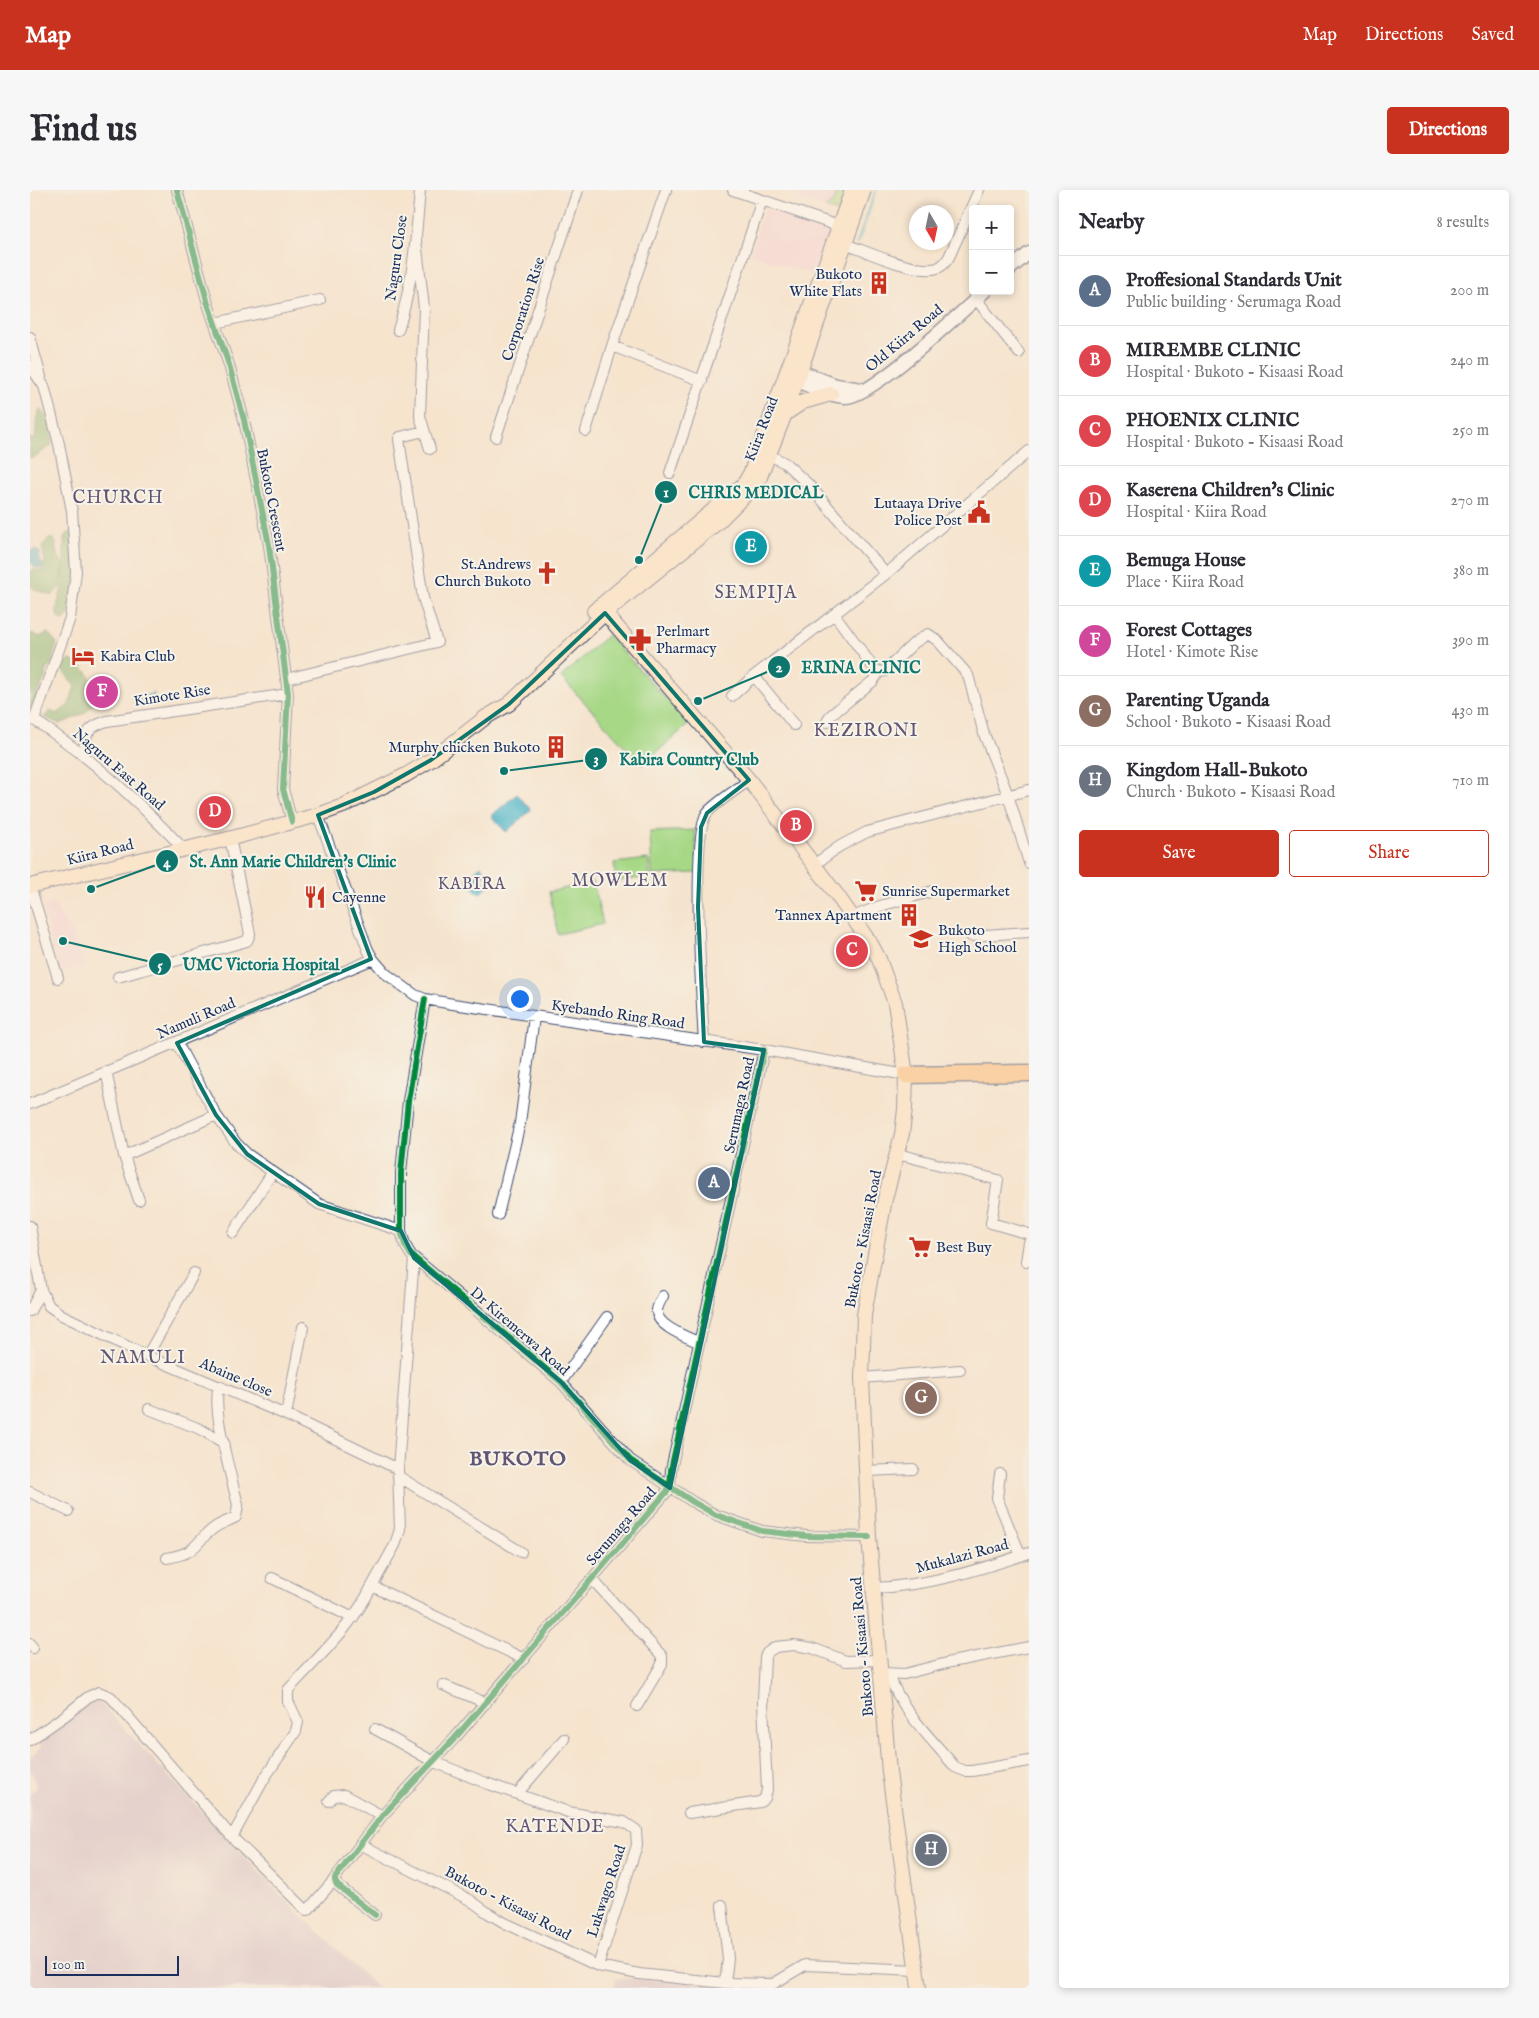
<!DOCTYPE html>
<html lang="en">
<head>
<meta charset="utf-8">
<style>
	body { margin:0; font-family:"IM FELL English",serif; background:#f7f7f7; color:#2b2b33 }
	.controls { position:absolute; right:15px; top:15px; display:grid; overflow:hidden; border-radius:5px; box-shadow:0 2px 8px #0003 }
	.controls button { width:45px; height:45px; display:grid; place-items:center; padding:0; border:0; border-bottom:1px solid #e1e1e2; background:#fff; color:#2b2b33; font:25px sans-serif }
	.compass { position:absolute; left:879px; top:15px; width:45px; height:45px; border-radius:50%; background:#fff; box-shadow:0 2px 8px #0003; rotate:171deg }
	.scale { position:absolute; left:15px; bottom:12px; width:134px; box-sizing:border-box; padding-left:5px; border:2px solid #1b2f5e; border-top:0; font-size:14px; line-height:18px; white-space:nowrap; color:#1b2f5e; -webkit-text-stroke:4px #f7f3e8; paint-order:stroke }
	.you { position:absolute; left:489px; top:808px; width:18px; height:18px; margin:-12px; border:4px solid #fff; border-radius:50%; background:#1a73e8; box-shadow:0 0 0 8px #1a73e833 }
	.badge { display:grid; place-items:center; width:32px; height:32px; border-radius:50%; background:#c8321e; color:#fff; font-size:16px; font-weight:700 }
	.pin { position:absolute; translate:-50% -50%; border:2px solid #fff; box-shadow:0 1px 5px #0006 }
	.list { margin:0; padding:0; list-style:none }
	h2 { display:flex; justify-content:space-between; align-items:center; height:65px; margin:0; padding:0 20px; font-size:21px }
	h2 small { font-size:16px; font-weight:400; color:#7c7c81 }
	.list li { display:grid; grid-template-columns:32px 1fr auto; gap:15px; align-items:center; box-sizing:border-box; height:70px; padding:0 20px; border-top:1px solid #e1e1e2 }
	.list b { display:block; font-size:19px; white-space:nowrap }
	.list p { margin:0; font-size:16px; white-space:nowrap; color:#7c7c81 }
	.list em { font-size:16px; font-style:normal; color:#7c7c81 }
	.actions { display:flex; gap:10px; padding:15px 20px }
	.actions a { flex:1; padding:11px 0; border:1px solid #c8321e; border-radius:5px; text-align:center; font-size:18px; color:#c8321e }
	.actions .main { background:#c8321e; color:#fff }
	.map { position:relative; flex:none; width:999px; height:1798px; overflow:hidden; border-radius:5px }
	header { display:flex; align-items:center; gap:30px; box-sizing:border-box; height:70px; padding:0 25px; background:#c8321e; color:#fff }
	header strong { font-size:24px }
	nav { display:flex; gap:28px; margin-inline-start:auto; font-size:18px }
	.intro { display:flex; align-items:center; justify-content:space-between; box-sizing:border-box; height:120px; padding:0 30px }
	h1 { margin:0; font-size:35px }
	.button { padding:12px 22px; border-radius:5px; background:#c8321e; color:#fff; font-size:18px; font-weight:700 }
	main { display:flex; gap:30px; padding:0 30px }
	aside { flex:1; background:#fff; border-radius:5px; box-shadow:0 2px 8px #0003 }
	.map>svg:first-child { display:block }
</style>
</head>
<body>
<header>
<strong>Map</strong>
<nav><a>Map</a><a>Directions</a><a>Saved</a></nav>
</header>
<div class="intro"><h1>Find us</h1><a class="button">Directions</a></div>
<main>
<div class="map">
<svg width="999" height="1798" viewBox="0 0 999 1798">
	<rect width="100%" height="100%" fill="#f7f3e8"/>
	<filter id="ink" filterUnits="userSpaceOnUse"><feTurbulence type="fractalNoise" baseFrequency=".02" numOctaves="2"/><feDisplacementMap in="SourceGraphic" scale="10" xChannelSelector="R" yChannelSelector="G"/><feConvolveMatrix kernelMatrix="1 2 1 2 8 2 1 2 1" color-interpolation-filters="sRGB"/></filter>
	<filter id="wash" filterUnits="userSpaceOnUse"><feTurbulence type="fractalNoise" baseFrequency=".0096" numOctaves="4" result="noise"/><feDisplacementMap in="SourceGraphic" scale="20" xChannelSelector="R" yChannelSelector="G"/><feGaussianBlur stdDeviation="1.12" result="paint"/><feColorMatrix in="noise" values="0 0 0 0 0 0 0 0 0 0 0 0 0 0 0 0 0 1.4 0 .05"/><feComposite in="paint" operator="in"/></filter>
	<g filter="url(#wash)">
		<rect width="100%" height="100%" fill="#f5e4cd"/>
		<path fill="#f5cfd9" d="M768 0H807L804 12 795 18 765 8Z
			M735 18 808 42 793 88 720 64Z
			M24 714 43 746 55 776 31 783 22 756 13 717Z"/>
		<path fill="#d1bdcb" d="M67 1510 260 1715 348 1798H0V1604L7 1598 0 1577V1567L12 1557 6 1548 41 1524Z
			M748 1785 751 1798H584L586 1788 715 1795Z"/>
		<path fill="#a7d886" stroke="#618472" d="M807 0H824L808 22 795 18 804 12Z
			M578 445 659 534 612 575 531 487Z
			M665 640 668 683 622 685 620 642Z
			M618 669 620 687 586 691 584 673Z
			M563 692 573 734 528 744 519 702Z"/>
		<path fill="#85b873" stroke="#507468" d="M10 219 20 232 22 255 6 266 0 268V248L4 250C8 239 4 228 10 219Z
			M38 343H48L51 350 49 368 52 400 47 415 34 430 28 428C24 415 32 408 31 395L22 406C14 402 6 402 0 395V381L4 379 10 382 15 372 12 356 18 349H23L26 353C24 360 29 367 32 373 34 378 32 385 32 390L34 381V347Z
			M2 443 9 447 18 443 27 453 20 477 16 479V485L1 519 0 444Z
			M40 470C61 479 63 491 65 512L55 523 30 534 14 527 20 521 27 524 39 515 45 496 33 481 31 474Z"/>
		<path fill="#45b0c4" stroke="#307091" d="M5 359 10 362 9 370 12 373V376L9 379 6 378 0 371V361Z
			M124 503 126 513 105 517 103 508Z
			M487 604 501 620 476 642 461 626Z
			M451 676 457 682 450 688 458 696 449 704 436 689Z"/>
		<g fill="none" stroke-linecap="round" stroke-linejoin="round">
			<path stroke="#45b0c4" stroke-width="2.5" d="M827 54 846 0"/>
		</g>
	</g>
	<g filter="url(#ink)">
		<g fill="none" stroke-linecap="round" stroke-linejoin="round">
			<defs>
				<path id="minor" d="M147 0 178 114 199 175 214 230 239 355 258 504 253 599 262 632
					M703 0 814 38
					M386 50 394 118 390 226 400 259
					M815 54C835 61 880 81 901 79 909 79 915 74 919 67L949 0
					M946 109 989 163
					M185 133 290 110
					M368 140C383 94 386 48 390 0
					M0 147 11 187
					M582 156 672 191
					M0 176 14 196 29 254 42 321 46 382 40 428 4 530
					M556 241 582 156 636 0
					M466 247 548 0
					M739 265 755 273 779 295 856 384
					M640 283 732 10
					M805 425 843 477 849 482 855 481 884 453 898 444 908 451 938 485 954 544 978 605 999 673
					M724 486 764 535
					M256 489 407 452 393 408 369 249 370 247 394 241
					M702 506 724 486 856 384 999 261
					M0 530H4C60 566 107 611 153 658
					M797 532 800 526 843 491 849 482
					M53 565C56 544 55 538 77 531L258 504
					M288 625 338 760 343 769 355 783 385 805 395 809 423 814 734 860 876 885
					M784 675 810 656 837 642 999 600
					M0 696 28 788
					M823 727 850 716 903 701
					M941 746 999 742
					M88 787 217 751 220 744 200 648
					M395 809 378 911 371 983V1041L375 1055 381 1065 531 1192 600 1270 663 1312 686 1325 732 1341 776 1346 839 1347
					M674 852C672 817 661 643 677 623 685 613 708 599 719 590
					M147 853 186 925 206 953 217 964 289 1014 371 1041
					M76 881 94 966 109 1010
					M0 914 343 769
					M868 964 968 990 961 1033 999 1044
					M94 966 186 925
					M468 1025 490 933 504 827
					M0 1036 11 1100 19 1116 32 1125 117 1166 256 1225 368 1279
					M203 1043 242 983
					M384 1068 368 1279 370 1339 365 1355 342 1396 494 1469
					M996 1072 999 1052
					M633 1106C631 1110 627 1116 627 1121 626 1136 657 1147 668 1152
					M0 1121 11 1100
					M117 1166 164 1083
					M832 1188 930 1180
					M531 1192 577 1127
					M119 1219 170 1239 194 1253
					M256 1225 273 1137
					M836 1281 883 1279
					M970 1284 967 1308 991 1366
					M368 1286 491 1362
					M0 1302 38 1321
					M137 1368C170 1362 162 1354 184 1338 191 1333 199 1331 206 1327L208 1315C202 1289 181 1219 189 1196L195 1199
					M242 1388 323 1428
					M562 1389 632 1466V1474L607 1516
					M843 1398C898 1396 948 1380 999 1363
					M0 1454 3 1458
					M853 1483 874 1484 921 1472 999 1457
					M859 1484C870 1520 902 1549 925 1577L935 1581H942L999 1571
					M413 1495 456 1513
					M345 1539 404 1572 456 1593 538 1622 594 1632 606 1640 607 1655 568 1776
					M0 1550 36 1525 58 1507 69 1502 81 1507 202 1647
					M487 1604 534 1549
					M299 1611 304 1606 314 1605 352 1626
					M659 1623 730 1612 735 1608 737 1600 733 1512 735 1467 737 1463 745 1457 764 1455 782 1458 816 1471 849 1470
					M330 1654 440 1710 458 1723 475 1733 568 1776 609 1784 695 1793 743 1794 775 1775 887 1780
					M304 1690 278 1720H276L202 1647 234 1589 266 1541 268 1532 258 1511V1500C288 1467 322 1437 342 1396
					M692 1715 698 1769 695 1793
					M345 1725 307 1695 305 1691V1688L352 1626 425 1548 640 1298 641 1280 734 860"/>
				<path id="tertiary" d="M980 79 999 63
					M762 178 806 195 831 199
					M758 187C776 194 796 206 816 207 842 207 931 122 955 101"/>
				<path id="secondary" d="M755 224 773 212 801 204
					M569 416 719 590 807 705 841 754 849 769 865 813 876 885 875 919 872 944 855 1009 834 1125 832 1188 839 1347 859 1582 889 1798
					M564 421 714 294 721 282 822 0
					M0 696 206 647 288 625 313 616 376 585 401 570 456 527 479 514 575 423 688 332 720 300 730 287 755 224 834 0"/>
				<path id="primary" d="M876 885 999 883"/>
			</defs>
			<use href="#minor" stroke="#3c4a6f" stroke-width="12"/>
			<use href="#tertiary" stroke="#3c4a6f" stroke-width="15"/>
			<use href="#secondary" stroke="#3c4a6f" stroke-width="16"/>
			<use href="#primary" stroke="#3c4a6f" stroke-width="19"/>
			<use href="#minor" stroke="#fff" stroke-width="10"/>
			<use href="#tertiary" stroke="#fff" stroke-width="12"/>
			<use href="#secondary" stroke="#ffe4c6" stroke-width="14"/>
			<use href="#primary" stroke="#ffbb71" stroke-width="16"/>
			<defs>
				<path id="cycleway" d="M147 0 178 114 199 175 214 230 239 355 258 504 253 599 262 632
					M395 809 378 911 371 983V1041L375 1055 381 1065 531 1192 600 1270 663 1312 686 1325 732 1341 776 1346 839 1347
					M345 1725 307 1695 305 1691V1688L352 1626 425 1548 640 1298 641 1280 734 860"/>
			</defs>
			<use href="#cycleway" stroke="#f7f3e8" stroke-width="9"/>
			<use href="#cycleway" stroke="#00873e" stroke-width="6"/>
		</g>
	</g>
	<path d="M0 0H999V1798H0ZM575 423 719 590 677 623 671 637 668 717 674 852 734 860 640 1298 600 1270 531 1192 384 1068 371 1041 289 1014 217 964 186 925 147 853 341 769 288 625 344 602 401 570 479 514Z" fill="#f5e4cd" fill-opacity=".55" fill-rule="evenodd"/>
	<path fill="none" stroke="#0f766e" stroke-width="4" stroke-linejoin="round" d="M575 423 719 590 677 623 671 637 668 717 674 852 734 860 640 1298 600 1270 531 1192 384 1068 371 1041 289 1014 217 964 186 925 147 853 341 769 288 625 344 602 401 570 479 514Z"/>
	<defs>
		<symbol id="building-bare" viewBox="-9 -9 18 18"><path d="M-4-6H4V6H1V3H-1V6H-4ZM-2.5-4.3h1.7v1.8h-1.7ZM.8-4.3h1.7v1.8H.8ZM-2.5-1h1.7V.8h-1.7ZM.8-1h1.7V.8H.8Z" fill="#c8321e" stroke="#f7f3e8" stroke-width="2.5" paint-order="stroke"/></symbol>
		<symbol id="civic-bare" viewBox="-9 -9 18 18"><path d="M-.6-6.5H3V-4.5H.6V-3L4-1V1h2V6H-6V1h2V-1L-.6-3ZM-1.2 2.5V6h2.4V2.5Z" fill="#c8321e" stroke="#f7f3e8" stroke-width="2.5" paint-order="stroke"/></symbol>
		<symbol id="church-bare" viewBox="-9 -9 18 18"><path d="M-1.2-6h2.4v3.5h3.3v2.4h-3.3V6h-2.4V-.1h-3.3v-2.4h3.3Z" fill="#c8321e" stroke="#f7f3e8" stroke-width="2.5" paint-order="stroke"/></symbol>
		<symbol id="pharmacy-bare" viewBox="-9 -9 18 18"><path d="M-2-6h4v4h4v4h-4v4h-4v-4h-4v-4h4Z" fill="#c8321e" stroke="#f7f3e8" stroke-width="2.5" paint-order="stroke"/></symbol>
		<symbol id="hotel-bare" viewBox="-9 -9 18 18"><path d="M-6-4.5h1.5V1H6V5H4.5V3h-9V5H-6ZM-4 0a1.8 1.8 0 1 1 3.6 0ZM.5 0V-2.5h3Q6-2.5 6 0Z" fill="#c8321e" stroke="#f7f3e8" stroke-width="2.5" paint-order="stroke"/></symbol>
		<symbol id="supermarket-bare" viewBox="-9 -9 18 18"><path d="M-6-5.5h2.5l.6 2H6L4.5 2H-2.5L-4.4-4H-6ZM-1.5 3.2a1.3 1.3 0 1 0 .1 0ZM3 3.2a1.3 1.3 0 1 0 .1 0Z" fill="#c8321e" stroke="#f7f3e8" stroke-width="2.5" paint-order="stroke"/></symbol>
		<symbol id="restaurant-bare" viewBox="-9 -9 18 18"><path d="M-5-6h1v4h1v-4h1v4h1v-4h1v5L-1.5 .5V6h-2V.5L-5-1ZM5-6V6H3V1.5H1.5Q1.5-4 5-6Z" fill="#c8321e" stroke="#f7f3e8" stroke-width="2.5" paint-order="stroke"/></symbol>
		<symbol id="school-bare" viewBox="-9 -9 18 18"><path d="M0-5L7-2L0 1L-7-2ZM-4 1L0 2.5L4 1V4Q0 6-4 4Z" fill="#c8321e" stroke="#f7f3e8" stroke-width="2.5" paint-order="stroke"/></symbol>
	</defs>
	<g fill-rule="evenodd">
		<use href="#building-bare" x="833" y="77" width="32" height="32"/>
		<use href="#civic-bare" x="933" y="306" width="32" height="32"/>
		<use href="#church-bare" x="501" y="367" width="32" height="32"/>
		<use href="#pharmacy-bare" x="594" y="434" width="32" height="32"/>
		<use href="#hotel-bare" x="37" y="450" width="32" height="32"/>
		<use href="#building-bare" x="510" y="541" width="32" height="32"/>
		<use href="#supermarket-bare" x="820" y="685" width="32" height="32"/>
		<use href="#restaurant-bare" x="269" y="691" width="32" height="32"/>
		<use href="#building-bare" x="863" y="709" width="32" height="32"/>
		<use href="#school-bare" x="875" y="733" width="32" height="32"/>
		<use href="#supermarket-bare" x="874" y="1041" width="32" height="32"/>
	</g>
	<g text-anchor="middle" stroke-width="4" stroke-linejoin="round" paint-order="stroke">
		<g font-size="15" fill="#1b2f5e" stroke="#f7f3e8">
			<text transform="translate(366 68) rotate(-82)" y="5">Naguru Close</text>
			<text transform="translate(493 119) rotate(-72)" y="5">Corporation Rise</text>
			<text transform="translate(874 148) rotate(-40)" y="5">Old Kiira Road</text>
			<text transform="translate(731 239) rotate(-69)" y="5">Kiira Road</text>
			<text transform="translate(242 310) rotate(79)" y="5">Bukoto Crescent</text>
			<text transform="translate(142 505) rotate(-9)" y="5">Kimote Rise</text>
			<text transform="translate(89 579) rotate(41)" y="5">Naguru East Road</text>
			<text transform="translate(70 662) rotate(-14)" y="5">Kiira Road</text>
			<text transform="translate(588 824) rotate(8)" y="5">Kyebando Ring Road</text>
			<text transform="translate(166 828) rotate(-23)" y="5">Namuli Road</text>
			<text transform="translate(709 915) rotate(-78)" y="5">Serumaga Road</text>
			<text transform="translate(833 1049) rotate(-79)" y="5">Bukoto - Kisaasi Road</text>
			<text transform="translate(490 1141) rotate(41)" y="5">Dr Kiremerwa Road</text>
			<text transform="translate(206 1187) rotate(23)" y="5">Abaine close</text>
			<text transform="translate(591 1336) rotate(-49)" y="5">Serumaga Road</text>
			<text transform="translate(932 1366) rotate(-15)" y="5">Mukalazi Road</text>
			<text transform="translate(832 1457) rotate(-95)" y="5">Bukoto - Kisaasi Road</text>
			<text transform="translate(576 1701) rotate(-72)" y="5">Lukwago Road</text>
			<text transform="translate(478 1713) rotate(28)" y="5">Bukoto - Kisaasi Road</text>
		</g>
		<g font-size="15" fill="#1b2f5e" stroke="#f7f3e8" text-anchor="start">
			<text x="832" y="89" text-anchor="end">Bukoto<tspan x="832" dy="17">White Flats</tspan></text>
			<text x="932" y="318" text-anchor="end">Lutaaya Drive<tspan x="932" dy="17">Police Post</tspan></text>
			<text x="501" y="379" text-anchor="end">St.Andrews<tspan x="501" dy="17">Church Bukoto</tspan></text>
			<text x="626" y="446">Perlmart<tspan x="626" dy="17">Pharmacy</tspan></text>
			<text x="70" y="471">Kabira Club</text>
			<text x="510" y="562" text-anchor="end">Murphy chicken Bukoto</text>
			<text x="852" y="706">Sunrise Supermarket</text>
			<text x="302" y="712">Cayenne</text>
			<text x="862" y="730" text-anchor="end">Tannex Apartment</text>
			<text x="908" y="745">Bukoto<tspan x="908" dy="17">High School</tspan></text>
			<text x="906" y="1062">Best Buy</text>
		</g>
		<g font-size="16" letter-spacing="1" fill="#615573" stroke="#f7f3e8">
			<text x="442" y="699">KABIRA</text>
		</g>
		<g font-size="18" letter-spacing="1" fill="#615573" stroke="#f7f3e8">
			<text x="88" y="313">CHURCH</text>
			<text x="726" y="408">SEMPIJA</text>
			<text x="836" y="546">KEZIRONI</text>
			<text x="590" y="696">MOWLEM</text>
			<text x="113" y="1173">NAMULI</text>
			<text x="525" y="1642">KATENDE</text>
		</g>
		<g font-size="20" font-weight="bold" letter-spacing="1" fill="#615573" stroke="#f7f3e8">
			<text x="488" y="1275">BUKOTO</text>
		</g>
	</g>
	<path fill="none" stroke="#0f766e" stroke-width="2" d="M609 370L636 302M668 511L749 477M474 581L566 569M61 699L137 671M33 751L130 774"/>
	<g fill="#0f766e" stroke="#f7f3e8" stroke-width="2">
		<circle cx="609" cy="370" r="5"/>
		<circle cx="668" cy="511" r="5"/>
		<circle cx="474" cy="581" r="5"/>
		<circle cx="61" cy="699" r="5"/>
		<circle cx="33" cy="751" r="5"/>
		<circle cx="636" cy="302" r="12"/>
		<circle cx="749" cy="477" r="12"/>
		<circle cx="566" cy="569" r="12"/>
		<circle cx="137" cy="671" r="12"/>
		<circle cx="130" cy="774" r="12"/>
	</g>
	<g font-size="15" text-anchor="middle" font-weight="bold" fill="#fff">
		<text x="636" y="307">1</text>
		<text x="749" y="482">2</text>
		<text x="566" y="574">3</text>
		<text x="137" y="677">4</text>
		<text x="130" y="780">5</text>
	</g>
	<g font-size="16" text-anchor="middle" font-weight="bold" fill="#0f766e" stroke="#f7f3e8" stroke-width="4" stroke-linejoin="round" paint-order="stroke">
		<text x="726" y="308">CHRIS MEDICAL</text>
		<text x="831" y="483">ERINA CLINIC</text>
		<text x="659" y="575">Kabira Country Club</text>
		<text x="263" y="677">St. Ann Marie Children's Clinic</text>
		<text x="231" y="780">UMC Victoria Hospital</text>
	</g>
</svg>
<div class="controls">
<button>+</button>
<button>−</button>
</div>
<svg class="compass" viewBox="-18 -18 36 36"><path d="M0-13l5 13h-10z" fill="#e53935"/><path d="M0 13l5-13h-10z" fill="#7c7c81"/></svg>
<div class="scale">100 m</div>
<div class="you"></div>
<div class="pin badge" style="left:684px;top:993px;background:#5c6f8a">A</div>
<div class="pin badge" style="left:766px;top:636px;background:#e0444e">B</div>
<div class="pin badge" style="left:822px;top:761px;background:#e0444e">C</div>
<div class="pin badge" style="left:185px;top:622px;background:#e0444e">D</div>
<div class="pin badge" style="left:721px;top:357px;background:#0f9aa8">E</div>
<div class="pin badge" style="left:72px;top:502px;background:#d1479c">F</div>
<div class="pin badge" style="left:891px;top:1208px;background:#8d6e63">G</div>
<div class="pin badge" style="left:901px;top:1660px;background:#6b7280">H</div>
</div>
<aside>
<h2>Nearby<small>8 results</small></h2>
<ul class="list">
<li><span class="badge" style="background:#5c6f8a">A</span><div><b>Proffesional Standards Unit</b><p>Public building · Serumaga Road</p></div><em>200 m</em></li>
<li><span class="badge" style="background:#e0444e">B</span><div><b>MIREMBE CLINIC</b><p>Hospital · Bukoto - Kisaasi Road</p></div><em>240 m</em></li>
<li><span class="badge" style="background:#e0444e">C</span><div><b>PHOENIX CLINIC</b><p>Hospital · Bukoto - Kisaasi Road</p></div><em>250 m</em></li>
<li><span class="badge" style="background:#e0444e">D</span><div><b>Kaserena Children's Clinic</b><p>Hospital · Kiira Road</p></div><em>270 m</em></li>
<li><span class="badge" style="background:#0f9aa8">E</span><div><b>Bemuga House</b><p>Place · Kiira Road</p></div><em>380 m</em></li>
<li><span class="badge" style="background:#d1479c">F</span><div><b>Forest Cottages</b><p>Hotel · Kimote Rise</p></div><em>390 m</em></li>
<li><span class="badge" style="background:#8d6e63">G</span><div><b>Parenting Uganda</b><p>School · Bukoto - Kisaasi Road</p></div><em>430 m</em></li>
<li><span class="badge" style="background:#6b7280">H</span><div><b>Kingdom Hall-Bukoto</b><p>Church · Bukoto - Kisaasi Road</p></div><em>710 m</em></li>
</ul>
<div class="actions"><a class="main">Save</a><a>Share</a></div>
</aside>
</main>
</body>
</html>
